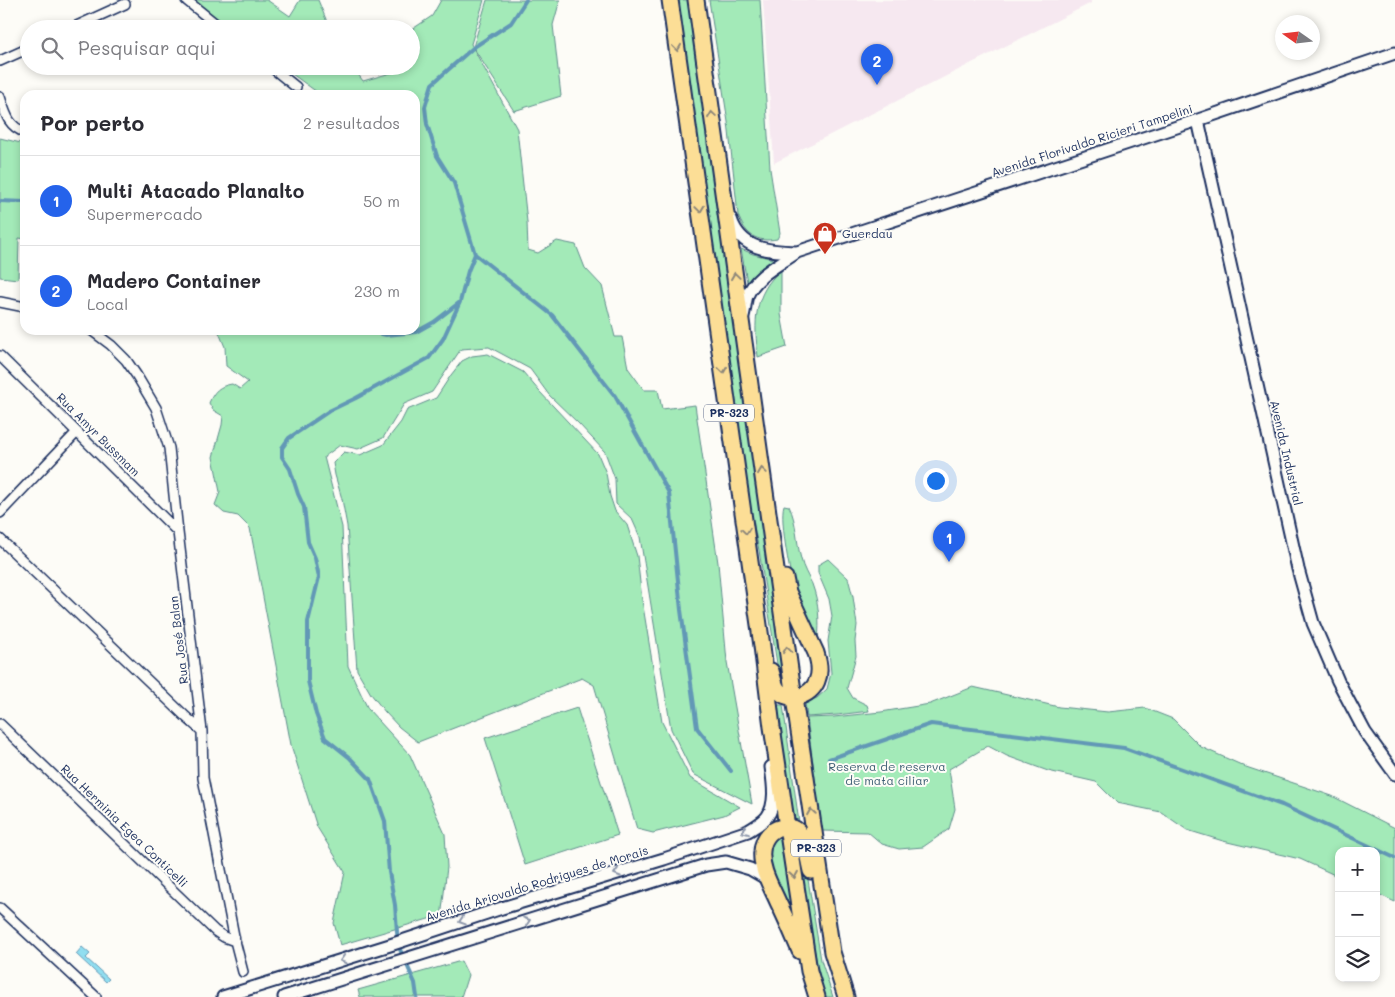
<!DOCTYPE html>
<html lang="pt">
<head>
<meta charset="utf-8">
<style>
	body { margin:0; font-family:Mali,sans-serif; background:#f7f7f7; color:#2b2b33 }
	.controls { position:absolute; right:15px; bottom:15px; display:grid; overflow:hidden; border-radius:10px; box-shadow:0 2px 8px #0003 }
	.controls button { width:45px; height:45px; display:grid; place-items:center; padding:0; border:0; border-bottom:1px solid #e1e1e2; background:#fff; color:#2b2b33; font:25px sans-serif }
	.compass { position:absolute; left:1275px; top:15px; width:45px; height:45px; border-radius:50%; background:#fff; box-shadow:0 2px 8px #0003; rotate:284deg }
	.you { position:absolute; left:935px; top:480px; width:18px; height:18px; margin:-12px; border:4px solid #fff; border-radius:50%; background:#1a73e8; box-shadow:0 0 0 8px #1a73e833 }
	.badge { display:grid; place-items:center; width:32px; height:32px; border-radius:50%; background:#2563eb; color:#fff; font-size:16px; font-weight:700 }
	.pin { position:absolute; translate:-50% -41px; filter:drop-shadow(0 1px 2px #0008) }
	.pin::after { content:''; position:absolute; top:26px; width:18px; height:15px; background:inherit; clip-path:polygon(0 0,100% 0,50% 100%) }
	.list { margin:0; padding:0; list-style:none }
	h2 { display:flex; justify-content:space-between; align-items:center; height:65px; margin:0; padding:0 20px; font-size:21px }
	h2 small { font-size:16px; font-weight:400; color:#7c7c81 }
	.list li { display:grid; grid-template-columns:32px 1fr auto; gap:15px; align-items:center; box-sizing:border-box; height:90px; padding:0 20px; border-top:1px solid #e1e1e2 }
	.list b { display:block; font-size:19px; white-space:nowrap }
	.list p { margin:0; font-size:16px; white-space:nowrap; color:#7c7c81 }
	.list em { font-size:16px; font-style:normal; color:#7c7c81 }
	.icon { flex:none; width:28px; height:28px; fill:none; stroke:currentColor; stroke-width:2; stroke-linecap:round; stroke-linejoin:round }
	.map { position:relative; flex:none; width:1395px; height:997px; overflow:hidden }
	.search { position:absolute; background:#fff; box-shadow:0 2px 8px #0003; left:20px; top:20px; width:400px; height:55px; display:flex; align-items:center; gap:12px; box-sizing:border-box; padding:0 18px; border-radius:28px; color:#7c7c81; font-size:19px }
	.panel { position:absolute; background:#fff; box-shadow:0 2px 8px #0003; left:20px; top:90px; width:400px; height:245px; border-radius:15px }
	.map>svg:first-child { display:block }
</style>
</head>
<body>
<div class="map">
<svg width="1395" height="997" viewBox="0 0 1395 997">
	<rect width="100%" height="100%" fill="#fdfcf7"/>
	<filter id="ink" filterUnits="userSpaceOnUse"><feTurbulence type="fractalNoise" baseFrequency=".02" numOctaves="2"/><feDisplacementMap in="SourceGraphic" scale="10" xChannelSelector="R" yChannelSelector="G"/><feConvolveMatrix kernelMatrix="1 2 1 2 8 2 1 2 1" color-interpolation-filters="sRGB"/></filter>
	<g filter="url(#ink)">
		<path fill="#f6e8f0" d="M763 0H1091V3L774 163Z"/>
		<path fill="#a3eab8" stroke="#5f8c8b" d="M194 0H267L290 16 300 0H318L330 29H230Z
			M441 0H484L471 44 517 129 527 222 528 250 538 253 557 241 576 245 585 268 602 286 615 337H622L628 368 644 390H658L662 409 695 405 718 563 727 662 752 804 693 774 671 729 640 537 632 519 616 504 615 479 605 452 579 424 549 395 530 369 489 347 461 349 432 392 404 404 383 438 358 449 340 445 324 457 342 527 348 666 368 709 410 755 445 834 447 867 442 910V915L340 945 334 923 345 872 317 827 291 745 250 528 238 516 224 513 215 505 220 492 213 457 222 425 223 416 213 410 209 403C214 391 219 386 232 384L240 389 248 382 226 366 225 347 218 330H415V95H321L281 66H352L363 81 394 72 396 66H411V30L432 16Z
			M487 0H560L553 25 561 96 514 111 473 47Z
			M676 0H690L722 229 734 325 753 449 783 681 779 676 778 670 759 550 747 494Z
			M709 0H760L770 169 780 233 777 239C756 243 745 234 738 215L728 122Z
			M0 138 25 144V239L19 238 18 279 0 277Z
			M741 249 753 254 773 259 747 282Z
			M781 270V314L787 347 758 357C754 323 753 294 781 270Z
			M488 354 523 372 539 391 598 454 606 473 610 496 615 511 627 525 637 556 642 600 662 722 690 778 740 807 724 815 653 833 637 829 594 685 582 678 418 742 399 727 385 712 371 694 357 670 347 526 342 499 335 475 333 463 344 452 360 455 383 445 401 422 407 410 436 398 451 375 462 361 472 356Z
			M784 505 789 506C797 523 796 541 801 559 803 568 808 576 812 584 819 603 820 621 818 641 811 627 801 612 796 596 791 580 779 520 784 505Z
			M828 559 848 578 853 597 857 625 855 641 856 656 847 688 853 698 867 705 869 711 837 715 807 717 805 703 817 698 827 689 831 673 828 641 832 616 829 599 818 573V565Z
			M973 687 1059 707 1108 712 1145 708 1173 719 1201 747 1246 767 1332 796 1395 828V902L1376 893V851H1339V877L1300 859 1223 841 1187 830 1161 812 1117 803 1096 782 1048 771 1007 756 988 746 949 769 955 809 949 829 923 847 899 849 882 844 868 832 822 831 807 718 834 717 881 712 930 704Z
			M776 705H783L799 823 793 818Z
			M577 708 618 835 525 865 485 738Z
			M782 835 798 926C790 909 750 842 782 835Z
			M794 840 805 861 821 960 833 997H823V996Z
			M461 961 468 975 461 997H360L358 990Z"/>
		<path fill="#91def0" stroke="#6298b6" d="M82 947 90 954 86 958 109 979 106 982 76 954Z"/>
		<g fill="none" stroke-linecap="round" stroke-linejoin="round">
			<path stroke="#6298b6" stroke-width="4" d="M0 201 25 202
				M475 254 552 315 615 396 669 493 681 610 697 728 731 771
				M365 330 386 335 416 332 434 322 460 302 468 271 475 254 454 183 437 156 427 124 425 107 432 84 474 47 511 23 526 0
				M829 759 931 724 1124 748 1282 805 1395 858
				M417 997 415 983 398 945 395 905 389 872 385 821 370 779 350 758 325 738 316 714 308 681V622L319 577 315 558 308 542 304 507 298 494 290 469 282 457V448L289 438 329 411 356 398 429 358 443 339 460 302"/>
			<defs>
				<path id="minor" d="M186 0 222 29
					M70 29 125 4
					M0 61 29 48
					M270 66 296 87
					M0 97C5 112 8 127 25 132
					M0 302 25 307
					M91 330 111 345 126 360 137 376 156 408 169 448 178 532 202 731 203 778 235 941 243 972
					M0 356 178 532
					M0 513 77 432
					M0 539 186 717 202 731
					M0 724 215 931 224 937 235 941
					M0 908 96 997"/>
				<path id="tertiary" d="M1198 120 1298 569 1313 623 1338 681 1365 732 1395 774
					M731 219C741 250 768 251 797 252
					M743 316C745 310 745 302 747 296 756 275 779 265 797 252L1198 120 1395 53
					M223 997 390 945 502 908 664 859 748 831C754 827 762 823 767 817 777 804 773 782 771 767
					M284 997 706 865 726 862 750 869 769 880"/>
				<path id="trunk" d="M670 0 762 646 772 727 787 827 809 971 817 997
					M696 0 794 698 832 952 846 997
					M771 671C773 678 774 685 778 690 789 704 811 696 817 681 821 672 819 662 816 653L788 592 785 578
					M800 951C793 935 786 918 778 902 771 886 760 868 762 851 763 837 773 826 787 827 791 827 795 828 798 831 806 840 808 859 811 871"/>
			</defs>
			<use href="#minor" stroke="#1b2f5e" stroke-width="12"/>
			<use href="#tertiary" stroke="#1b2f5e" stroke-width="15"/>
			<use href="#trunk" stroke="#1b2f5e" stroke-width="19"/>
			<use href="#minor" stroke="#fdfcf7" stroke-width="9"/>
			<use href="#tertiary" stroke="#fdfcf7" stroke-width="11"/>
			<use href="#trunk" stroke="#fcde96" stroke-width="15"/>
		</g>
		<defs><path id="oneway-chevron" d="M-2-3.5L2.5 0L-2 3.5" fill="none" stroke-width="1.6" stroke-linecap="round" stroke-linejoin="round" transform="scale(1.25)"/></defs>
		<g stroke="#8c867a">
			<use href="#oneway-chevron" transform="translate(677 48) rotate(82)"/>
			<use href="#oneway-chevron" transform="translate(712 115) rotate(-98)"/>
			<use href="#oneway-chevron" transform="translate(700 209) rotate(82)"/>
			<use href="#oneway-chevron" transform="translate(735 276) rotate(-98)"/>
			<use href="#oneway-chevron" transform="translate(723 370) rotate(82)"/>
			<use href="#oneway-chevron" transform="translate(762 471) rotate(-98)"/>
			<use href="#oneway-chevron" transform="translate(746 531) rotate(82)"/>
			<use href="#oneway-chevron" transform="translate(787 650) rotate(-98)"/>
			<use href="#oneway-chevron" transform="translate(811 812) rotate(-99)"/>
			<use href="#oneway-chevron" transform="translate(794 875) rotate(81)"/>
		</g>
		<g stroke="#8c96aa">
			<use href="#oneway-chevron" transform="translate(745 831) rotate(158)"/>
			<use href="#oneway-chevron" transform="translate(617 873) rotate(163)"/>
			<use href="#oneway-chevron" transform="translate(462 921) rotate(162)"/>
			<use href="#oneway-chevron" transform="translate(527 921) rotate(-19)"/>
			<use href="#oneway-chevron" transform="translate(343 960) rotate(163)"/>
		</g>
	</g>
	<defs>
		<symbol id="shop-pin" viewBox="-11 -11 22 30"><path d="M0 17L-7.5 6A9.5 9.5 0 1 1 7.5 6Z" fill="#c8321e" stroke="#fdfcf7"/><path d="M-5-2.5h2.3a2.7 3.5 0 0 1 5.4 0H5L5.5 6h-11ZM-1.5-2.5h3a1.5 2.3 0 0 0-3 0Z" fill="#fff"/></symbol>
	</defs>
	<g fill-rule="evenodd">
		<use href="#shop-pin" x="811" y="220" width="28" height="38"/>
	</g>
	<g text-anchor="middle" stroke-width="4" stroke-linejoin="round" paint-order="stroke">
		<g fill="#fdfcf7" stroke="#5f6c8c" stroke-width="1">
			<rect x="704" y="404.5" width="50" height="17" rx="4"/>
			<rect x="791" y="839.5" width="50" height="17" rx="4"/>
		</g>
		<g font-size="11" font-weight="bold" fill="#1b2f5e">
			<text x="729" y="417">PR-323</text>
			<text x="816" y="852">PR-323</text>
		</g>
		<g font-size="12" fill="#1b2f5e" stroke="#fdfcf7">
			<text transform="translate(1092 141) rotate(-18)" y="4">Avenida Florivaldo Ricieri Tampelini</text>
			<text transform="translate(98 435) rotate(45)" y="4">Rua Amyr Bussmam</text>
			<text transform="translate(1286 453) rotate(77)" y="4">Avenida Industrial</text>
			<text transform="translate(179 640) rotate(-97)" y="4">Rua José Balan</text>
			<text transform="translate(124 826) rotate(44)" y="4">Rua Herminia Egea Conticelli</text>
			<text transform="translate(537 884) rotate(-17)" y="4">Avenida Ariovaldo Rodrigues de Morais</text>
		</g>
		<g font-size="12" fill="#1b2f5e" stroke="#fdfcf7" text-anchor="start">
			<text x="842" y="238">Guerdau</text>
		</g>
		<g font-size="12" fill="#3d5e74" stroke="#fdfcf7">
			<text x="887" y="771">Reserva de reserva<tspan x="887" dy="14">de mata ciliar</tspan></text>
		</g>
	</g>
</svg>
<div class="controls">
<button>+</button>
<button>−</button>
<button><svg class="icon" aria-label="layers" viewBox="0 0 24 24"><path d="M12 4l9 5-9 5-9-5zM3 14l9 5 9-5"/></svg></button>
</div>
<svg class="compass" viewBox="-18 -18 36 36"><path d="M0-13l5 13h-10z" fill="#e53935"/><path d="M0 13l5-13h-10z" fill="#7c7c81"/></svg>
<div class="you"></div>
<div class="pin badge" style="left:949px;top:562px">1</div>
<div class="pin badge" style="left:877px;top:85px">2</div>
<div class="search"><svg class="icon" aria-label="search" viewBox="0 0 24 24"><circle cx="10" cy="10" r="6"/><path d="M15 15l6 6"/></svg>Pesquisar aqui</div>
<section class="panel">
<h2>Por perto<small>2 resultados</small></h2>
<ul class="list">
<li><span class="badge">1</span><div><b>Multi Atacado Planalto</b><p>Supermercado</p></div><em>50 m</em></li>
<li><span class="badge">2</span><div><b>Madero Container</b><p>Local</p></div><em>230 m</em></li>
</ul>
</section>
</div>
</body>
</html>
